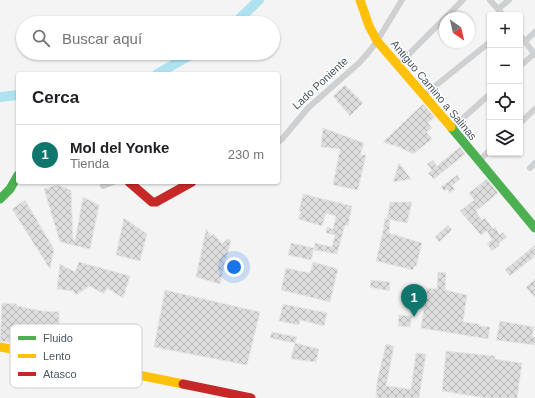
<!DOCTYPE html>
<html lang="es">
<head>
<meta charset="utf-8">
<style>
	body { margin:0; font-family:Helvetica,sans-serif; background:#f6f6f6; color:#202124 }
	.controls { position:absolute; right:12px; top:12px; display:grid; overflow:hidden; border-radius:4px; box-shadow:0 1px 3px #0004 }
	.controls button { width:36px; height:36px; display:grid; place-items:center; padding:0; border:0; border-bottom:1px solid #e0e0e0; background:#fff; color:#202124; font:20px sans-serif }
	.compass { position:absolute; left:439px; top:12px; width:36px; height:36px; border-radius:50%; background:#fff; box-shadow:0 1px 3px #0004; rotate:146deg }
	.you { position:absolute; left:234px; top:267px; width:14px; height:14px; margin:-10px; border:3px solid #fff; border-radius:50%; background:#1a73e8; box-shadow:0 0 0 6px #1a73e833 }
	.badge { display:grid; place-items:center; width:26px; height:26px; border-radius:50%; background:#0f766e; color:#fff; font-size:13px; font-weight:700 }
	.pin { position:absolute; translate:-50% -33px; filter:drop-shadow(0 1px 2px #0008) }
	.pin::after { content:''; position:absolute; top:21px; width:14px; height:12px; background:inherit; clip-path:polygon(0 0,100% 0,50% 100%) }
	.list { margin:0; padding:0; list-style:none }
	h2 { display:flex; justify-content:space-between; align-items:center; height:52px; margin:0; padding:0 16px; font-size:17px }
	h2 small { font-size:13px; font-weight:400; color:#757577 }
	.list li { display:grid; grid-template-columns:26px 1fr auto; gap:12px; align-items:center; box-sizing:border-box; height:60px; padding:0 16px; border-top:1px solid #e0e0e0 }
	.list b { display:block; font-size:15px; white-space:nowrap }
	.list p { margin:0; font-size:13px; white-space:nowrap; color:#757577 }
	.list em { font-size:13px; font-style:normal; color:#757577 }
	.icon { flex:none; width:22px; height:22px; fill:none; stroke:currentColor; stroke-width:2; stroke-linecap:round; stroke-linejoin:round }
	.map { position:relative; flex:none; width:535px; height:398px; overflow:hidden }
	.search { position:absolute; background:#fff; box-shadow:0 1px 3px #0004; left:16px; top:16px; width:264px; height:44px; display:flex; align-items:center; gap:10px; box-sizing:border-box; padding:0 14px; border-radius:22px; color:#757577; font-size:15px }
	.panel { position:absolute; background:#fff; box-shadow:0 1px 3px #0004; left:16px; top:72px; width:264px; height:112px; border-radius:4px }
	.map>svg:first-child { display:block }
</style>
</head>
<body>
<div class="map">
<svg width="535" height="398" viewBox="0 0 535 398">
	<defs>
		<pattern id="building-cross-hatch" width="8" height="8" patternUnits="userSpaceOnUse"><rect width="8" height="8" fill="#ddddde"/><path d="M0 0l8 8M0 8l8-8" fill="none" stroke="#b5b6b7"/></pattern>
	</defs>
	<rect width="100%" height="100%" fill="#f4f4f4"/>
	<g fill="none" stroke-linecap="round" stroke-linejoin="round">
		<path stroke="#aee2f0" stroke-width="10" d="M235 23 259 0
			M157 74 194 53
			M0 97 18 95"/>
	</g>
	<path fill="url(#building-cross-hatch)" stroke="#e5e6e7" d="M345 85 363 103 350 116 333 96Z
		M423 104 435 117 428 123 432 128 427 132 432 139 413 154 399 147 383 142Z
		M323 128 364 143 360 155H366L358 190 333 185 340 149 321 147Z
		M460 147 465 154 434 179 428 173 432 170 427 164 433 160 437 166Z
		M399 163 411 179 393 182Z
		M457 175 460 179 452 186 455 189 450 193 447 189 444 191 441 187Z
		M487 179 498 193 476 211 482 220 485 218 493 229 495 227 500 235 503 232 507 237 498 244 500 245 492 251 487 244 492 240 487 231 481 235 460 211 474 200 469 193Z
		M57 185 71 190 73 240 75 241 83 197 99 205 90 249 60 242 44 189Z
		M303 194 352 206 348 226 345 225 337 254 314 250 315 243 332 247 335 235 326 233 327 227 333 229 336 216 326 213 322 226 298 219 301 212 299 211Z
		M25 200 54 249 50 269 12 209Z
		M390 202H412L407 223 387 219Z
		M124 218 147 234 140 261 116 255Z
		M385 218 390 219 389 233 422 243 416 267 414 266 413 270 376 261 383 231Z
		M448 225 452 230 439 242 435 237Z
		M206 229 211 236 214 234 222 244 227 239 231 240 220 284 196 277Z
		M291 243 314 248 311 260 288 255Z
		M535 245V256L510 276 505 270Z
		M79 262 130 276 123 298 107 288 104 294 90 286 76 295 73 291 57 289 60 264 75 272Z
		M313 262 338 269 330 302 281 290 286 268 310 273Z
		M438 272 446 273 445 290 467 295 463 322 479 324V326L490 327 488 339 421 328 427 288 437 289Z
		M535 279V298L526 287Z
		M371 280 390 282 389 291 370 287Z
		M165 290 260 312 247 365 154 347Z
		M2 303 17 304V306L42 311 59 312V339L15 335 14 343 0 341Z
		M283 304 327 313 324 326 300 320 299 325 279 321Z
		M399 315 412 316 410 327 398 326Z
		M500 321 534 327 532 336 535 337V345L496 340Z
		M272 332 297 337 295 343 270 338Z
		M295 343 319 349 316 362 291 359Z
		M386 344 394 346 386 386 411 389 416 353 426 354 419 398H376L377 382Z
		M446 351 495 356V359L522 363 517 398H486L442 391Z"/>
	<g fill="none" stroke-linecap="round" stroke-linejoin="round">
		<path stroke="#ced0d2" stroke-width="6" d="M490 0 503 15
			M498 9 509 0
			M520 35 535 55
			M525 41 535 32
			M398 65 463 0
			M520 66 534 54
			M424 95 490 42
			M520 123 535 109
			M452 128 490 94
			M278 142 282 139 308 108 359 63 368 53 377 41 402 0
			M479 161 490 150
			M530 168 535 163
			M103 186 113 182"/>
		<path stroke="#4caf50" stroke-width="9" d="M451 127 535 228
			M0 199 10 189 18 175"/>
		<path stroke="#ffc107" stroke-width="9" d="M360 0 369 26 377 41 451 127
			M0 347 183 384"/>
		<path stroke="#c62828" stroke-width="9" d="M129 182 152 202H156L192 182
			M183 384 251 398"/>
	</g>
	<g text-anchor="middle" stroke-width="3" stroke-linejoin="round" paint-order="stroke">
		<g font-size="11" fill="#4a5661" stroke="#fff">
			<text transform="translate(320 83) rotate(-43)" y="4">Lado Poniente</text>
			<text transform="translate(434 90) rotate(50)" y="4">Antiguo Camino a Salinas</text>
		</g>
	</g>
	<rect x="10" y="324" width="132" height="64" rx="6" fill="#fff" stroke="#c9ccd0" stroke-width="1"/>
	<rect x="18" y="336" width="18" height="4" fill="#4caf50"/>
	<rect x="18" y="354" width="18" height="4" fill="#ffc107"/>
	<rect x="18" y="372" width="18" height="4" fill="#c62828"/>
	<g font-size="11" fill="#4a5661">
		<text x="43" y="342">Fluido</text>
		<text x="43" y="360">Lento</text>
		<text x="43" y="378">Atasco</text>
	</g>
</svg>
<div class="controls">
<button>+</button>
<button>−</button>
<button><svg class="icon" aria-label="locate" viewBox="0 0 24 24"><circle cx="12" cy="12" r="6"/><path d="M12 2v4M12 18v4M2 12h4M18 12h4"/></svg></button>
<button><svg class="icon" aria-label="layers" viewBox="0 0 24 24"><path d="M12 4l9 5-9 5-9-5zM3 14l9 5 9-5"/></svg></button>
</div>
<svg class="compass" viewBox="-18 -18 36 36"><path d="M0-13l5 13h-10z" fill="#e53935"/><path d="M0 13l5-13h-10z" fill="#757577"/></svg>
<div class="you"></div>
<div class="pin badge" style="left:414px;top:317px">1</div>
<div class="search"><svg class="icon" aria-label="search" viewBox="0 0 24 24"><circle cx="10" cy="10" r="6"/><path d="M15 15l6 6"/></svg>Buscar aquí</div>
<section class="panel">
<h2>Cerca<small></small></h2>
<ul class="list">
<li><span class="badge">1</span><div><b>Mol del Yonke</b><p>Tienda</p></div><em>230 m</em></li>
</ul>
</section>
</div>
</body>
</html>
